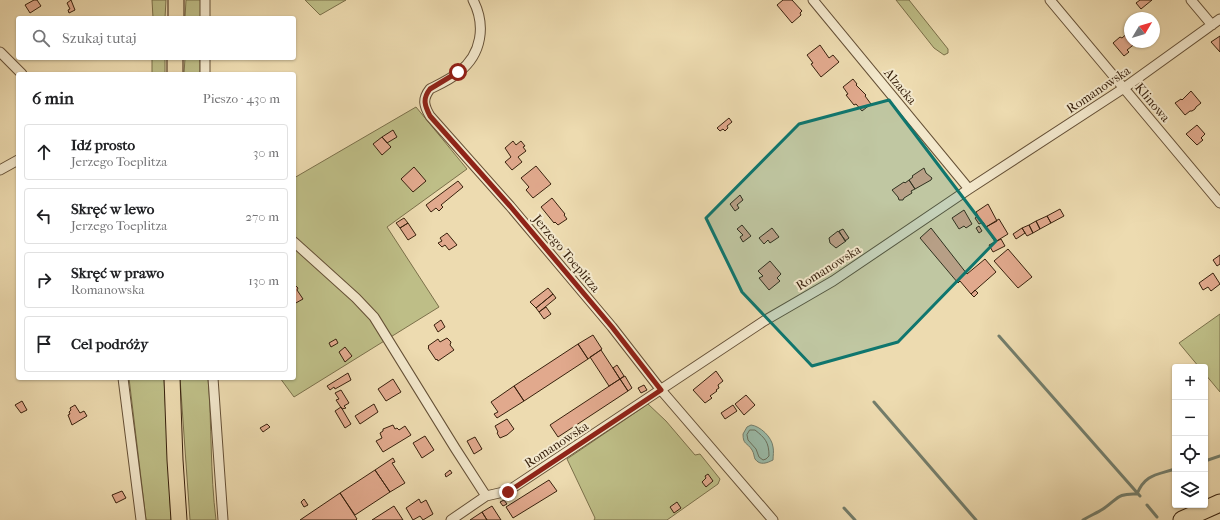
<!DOCTYPE html>
<html lang="pl">
<head>
<meta charset="utf-8">
<style>
	body { margin:0; font-family:"IM FELL French Canon",serif; background:#f6f6f6; color:#202124 }
	.controls { position:absolute; right:12px; bottom:12px; display:grid; overflow:hidden; border-radius:4px; box-shadow:0 1px 3px #0004 }
	.controls button { width:36px; height:36px; display:grid; place-items:center; padding:0; border:0; border-bottom:1px solid #e0e0e0; background:#fff; color:#202124; font:20px sans-serif }
	.compass { position:absolute; left:1124px; top:12px; width:36px; height:36px; border-radius:50%; background:#fff; box-shadow:0 1px 3px #0004; rotate:52deg }
	.stop { position:absolute; width:12px; height:12px; margin:-9px; border:3px solid #8f2418; border-radius:50%; background:#fff }
	.stop.end { background:#8f2418; border-color:#fff; box-shadow:0 1px 4px #0008 }
	.list { margin:0; padding:0; list-style:none }
	h2 { display:flex; justify-content:space-between; align-items:center; height:52px; margin:0; padding:0 16px; font-size:17px }
	h2 small { font-size:13px; font-weight:400; color:#757577 }
	.list li { display:grid; grid-template-columns:26px 1fr auto; gap:12px; align-items:center; box-sizing:border-box; height:56px; margin:0 8px 8px; padding:0 8px; border:1px solid #e0e0e0; border-radius:4px }
	.list b { display:block; font-size:15px; white-space:nowrap }
	.list p { margin:0; font-size:13px; white-space:nowrap; color:#757577 }
	.list em { font-size:13px; font-style:normal; color:#757577 }
	.icon { flex:none; width:22px; height:22px; fill:none; stroke:currentColor; stroke-width:2; stroke-linecap:round; stroke-linejoin:round }
	.map { position:relative; flex:none; width:1220px; height:520px; overflow:hidden }
	.search { position:absolute; background:#fff; box-shadow:0 1px 3px #0004; left:16px; top:16px; width:280px; height:44px; display:flex; align-items:center; gap:10px; box-sizing:border-box; padding:0 14px; border-radius:4px; color:#757577; font-size:15px }
	.panel { position:absolute; background:#fff; box-shadow:0 1px 3px #0004; left:16px; top:72px; width:280px; height:308px; border-radius:4px }
	.map>svg:first-child { display:block }
</style>
</head>
<body>
<div class="map">
<svg width="1220" height="520" viewBox="0 0 1220 520">
	<rect width="100%" height="100%" fill="#eddbb0"/>
	<filter id="stains"><feTurbulence type="fractalNoise" baseFrequency=".005" numOctaves="4"/><feColorMatrix values="0 0 0 0 .2 0 0 0 0 .09 0 0 0 0 .02 0 0 0 .5 -.17"/></filter>
	<radialGradient id="worn" r=".72"><stop offset=".6" stop-color="#630" stop-opacity="0"/><stop offset="1" stop-color="#630" stop-opacity=".3"/></radialGradient>
	<path fill="#bebe87" stroke="#7b704a" d="M152 0H166L165 18H153Z
		M186 0H201V18H185Z
		M305 0H346L320 15Z
		M896 0H909L948 49V53L944 55 934 48Z
		M152 58H165V74H152Z
		M185 58H200V74H184Z
		M416 107 467 169 387 227 439 307 294 397 280 378H294V178Z
		M1220 314V392L1205 374V367H1199L1179 343Z
		M129 378H164L171 520H146Z
		M180 378H208C212 425 210 473 216 520H190Z
		M648 404 666 421 695 455 700 454 720 479 718 484 667 520H594L595 518 567 459Z"/>
	<path fill="#9abba9" stroke="#737d6b" d="M751 425C760 426 772 437 773 447 774 451 773 456 773 460 767 463 760 466 755 459 754 457 754 453 752 450 747 442 743 445 743 434L747 427Z"/>
	<g fill="none" stroke-linecap="round" stroke-linejoin="round">
		<path stroke="#696e5b" stroke-width="1" d="M750 430H755C765 438 769 442 769 456L766 459 763 460 759 457 756 449 748 440 747 435Z"/>
		<path stroke="#737d6b" stroke-width="3" d="M999 336 1140 496
			M874 402 976 520
			M1205 461 1220 456
			M1147 505 1157 517
			M844 508 855 520
			M1083 520C1089 516 1097 513 1103 509 1118 499 1117 493 1137 494 1145 474 1157 475 1175 469"/>
	</g>
	<path fill="#e1a98d" stroke="#38210d" d="M34 0H37L41 6 30 13 25 5Z
		M71 0 75 10 69 13 68 10 70 9 67 3Z
		M783 0H792L802 11 800 13 801 15 792 23 777 5Z
		M1140 0H1152L1141 9 1136 3Z
		M1130 31V42H1137L1127 50 1129 52 1124 56 1113 43 1120 37 1122 38Z
		M1220 36V52L1211 42Z
		M820 45 829 58 833 55 839 62 821 77 811 64 813 63 807 55Z
		M853 79 857 84 856 85 866 95 865 96 871 104 862 111 856 104 854 105 846 95 848 94 843 87Z
		M1191 91 1201 103 1196 107 1195 109 1192 111H1190L1185 115 1175 103 1181 99 1182 100Z
		M729 118 732 122 727 126 728 128 725 131 723 129 720 131 717 128Z
		M1197 125 1205 134 1201 138 1203 140 1197 145 1186 134Z
		M393 130 397 137 387 143 382 137Z
		M382 137 391 147 382 155 373 144Z
		M513 141 516 145 521 141 525 146 523 147 526 151 518 157 522 162 512 170 505 162 511 157 505 148Z
		M536 166 551 184 533 198 526 190 529 187 521 178Z
		M414 167 426 181 413 192 401 179Z
		M924 168 926 173 932 178 931 180 915 189 909 180 913 177 912 176Z
		M909 180 915 189 911 191 912 193 904 198 903 200H899L898 197 892 190 904 182 905 183Z
		M458 181 463 187 441 205 443 207 439 211 436 208 431 212 426 205Z
		M740 195 743 200 737 205 739 208 735 211 730 204Z
		M552 198 565 214 564 215 567 219 558 225 555 222 554 223 541 207Z
		M988 204 997 221 986 227 983 222 979 224 975 218 978 216 976 212Z
		M1060 209 1064 216 1051 223 1047 216Z
		M964 210 972 224 966 228 964 226 959 229 952 218Z
		M1047 216 1051 223 1040 229 1036 221Z
		M404 218 408 223 400 228 396 223Z
		M999 219 1008 234 995 242 986 227Z
		M1036 221 1040 229 1033 233 1029 225Z
		M408 223 416 235 408 240 400 228Z
		M742 225 751 236 743 242 740 237 743 235 737 229Z
		M1029 225 1033 233 1027 236 1022 228Z
		M979 226 982 231 979 233 976 228Z
		M772 228 779 237 770 243 768 240 764 244 759 238Z
		M931 228 967 274 985 259 996 272 971 294 960 281 958 283 920 238Z
		M1022 228 1025 233 1016 239 1013 234Z
		M843 229 849 238 845 241 839 231Z
		M838 231 846 241 836 248 830 243 829 238Z
		M447 233 457 245 449 250 445 245 442 247 438 243 442 241 440 238Z
		M1001 239 1005 246 993 252 989 245Z
		M1008 249 1032 277 1018 288 994 261Z
		M1220 255V264L1217 266 1213 260Z
		M770 261 781 274 777 278 780 281 769 290 759 278 763 276 758 271Z
		M1213 273 1220 284 1211 291 1208 287 1203 290 1199 283Z
		M294 285 296 286 298 288 297 290 303 299 294 304Z
		M548 288 553 294 536 308 530 302Z
		M975 290 978 293 974 297 971 294Z
		M553 294 556 298 539 312 536 308Z
		M546 307 551 314 544 319 539 312Z
		M441 320 445 327 438 332 434 325Z
		M593 335 602 349 588 359 578 344Z
		M447 338 451 342 450 345 454 350 438 361 437 359 436 360 428 348 429 347 428 346 438 339 440 342Z
		M336 339 338 343 331 347 329 343Z
		M578 344 588 359 524 401 514 386Z
		M345 347 352 356 345 362 339 352Z
		M601 350 620 379 609 386 590 357Z
		M617 365 624 376 620 379 613 368Z
		M716 371 723 381 718 385 719 388 716 390 717 391 710 396 712 398 705 403 693 390Z
		M348 373 351 380 335 389 334 387 330 390 327 386Z
		M625 376 632 388 628 391 620 379Z
		M393 379 401 392 386 401 378 389Z
		M620 379 628 391 558 437 550 425Z
		M644 385 647 390 641 393 638 388Z
		M514 386 524 401 497 418 494 414 498 412 491 402Z
		M341 390 349 403 344 406 346 408 342 409 336 400 339 399 335 393Z
		M746 395 755 405 744 415 735 404Z
		M22 401 27 410 21 413 15 405Z
		M374 404 378 412 360 424 355 416Z
		M75 405 80 413 84 411 87 416 72 425 68 415 70 414 69 412 71 410 70 408Z
		M733 405 737 411 725 419 721 413Z
		M341 407 351 424 345 428 335 411Z
		M507 419 514 429 507 435 500 438 497 433 498 432 495 426Z
		M267 424 270 427 263 432 260 428Z
		M393 425 395 429 397 428 399 430 405 426 411 435 383 452 376 441 382 438 380 433 383 431V429Z
		M425 436 434 450 422 458 413 443Z
		M475 437 482 449 474 454 467 441Z
		M393 458 395 462 392 463 405 483 390 492 375 470Z
		M375 470 390 492 355 515 340 493Z
		M450 470 452 473 446 477 445 474Z
		M708 474 713 481 706 487 702 482 706 478 705 476Z
		M549 480 557 491 513 518 506 507Z
		M122 491 126 498 116 503 112 495Z
		M340 493 357 519 356 520H300Z
		M304 499 308 505 304 507 301 502Z
		M419 499 421 503 426 500 433 514 423 520 420 516 413 520 406 508Z
		M504 500 507 504 503 506 500 502Z
		M677 502 681 508 674 513 670 507Z
		M394 506 403 520H372Z
		M492 506 501 520H487L482 512Z
		M482 512 487 520H470Z"/>
	<g fill="none" stroke-linecap="round" stroke-linejoin="round">
		<defs>
			<path id="minor" d="M473 0C486 25 482 54 459 72 451 79 440 84 430 89 422 99 424 106 430 116L510 206 612 327 661 390 773 520
				M813 0 969 189
				M1050 0 1220 203
				M1191 0 1212 25
				M205 18V0
				M0 52 22 74
				M205 74V58
				M0 170 18 160
				M294 242 356 298 374 317 455 448 486 496
				M123 378 141 520
				M213 378 223 520
				M451 520 486 496 508 491 764 321 833 281 969 189 1124 88 1220 19"/>
			<path id="primary" d="M176 18V0
				M175 74V58
				M172 378 175 460 179 520"/>
			<path id="motorway" d="M1182 520 1220 503"/>
		</defs>
		<use href="#minor" stroke="#655036" stroke-width="11"/>
		<use href="#primary" stroke="#38210d" stroke-width="17"/>
		<use href="#motorway" stroke="#38210d" stroke-width="19"/>
		<use href="#minor" stroke="#f3e8cc" stroke-width="9"/>
		<use href="#primary" stroke="#eddbb0" stroke-width="15"/>
		<use href="#motorway" stroke="#eddbb0" stroke-width="17"/>
	</g>
	<g fill="none" stroke-linecap="round" stroke-linejoin="round">
		<path stroke="#8f2418" stroke-width="5" d="M458 72 430 89C422 99 425 106 430 116L510 206 612 327 661 390 508 492"/>
	</g>
	<path fill="#0f766e" fill-opacity="0.2" stroke="#0f766e" stroke-width="3" stroke-linejoin="round" d="M889 100 996 241 898 342 812 366 742 292 706 218 799 124Z"/>
	<g text-anchor="middle" stroke-width="4" stroke-linejoin="round" paint-order="stroke">
		<g font-size="13" fill="#38210d" stroke="#f3e8cc">
			<text transform="translate(901 86) rotate(50)" y="5">Alzacka</text>
			<text transform="translate(1098 89) rotate(-34)" y="5">Romanowska</text>
			<text transform="translate(1153 102) rotate(50)" y="5">Klinowa</text>
			<text transform="translate(567 253) rotate(50)" y="5">Jerzego Toeplitza</text>
			<text transform="translate(828 267) rotate(-32)" y="5">Romanowska</text>
			<text transform="translate(556 444) rotate(-33)" y="5">Romanowska</text>
		</g>
	</g>
	<rect width="100%" height="100%" filter="url(#stains)"/>
	<rect width="100%" height="100%" fill="url(#worn)"/>
</svg>
<div class="controls">
<button>+</button>
<button>−</button>
<button><svg class="icon" aria-label="locate" viewBox="0 0 24 24"><circle cx="12" cy="12" r="6"/><path d="M12 2v4M12 18v4M2 12h4M18 12h4"/></svg></button>
<button><svg class="icon" aria-label="layers" viewBox="0 0 24 24"><path d="M12 4l9 5-9 5-9-5zM3 14l9 5 9-5"/></svg></button>
</div>
<svg class="compass" viewBox="-18 -18 36 36"><path d="M0-13l5 13h-10z" fill="#e53935"/><path d="M0 13l5-13h-10z" fill="#757577"/></svg>
<div class="stop" style="left:458px;top:72px"></div>
<div class="stop end" style="left:508px;top:492px"></div>
<div class="search"><svg class="icon" aria-label="search" viewBox="0 0 24 24"><circle cx="10" cy="10" r="6"/><path d="M15 15l6 6"/></svg>Szukaj tutaj</div>
<section class="panel">
<h2>6 min<small>Pieszo · 430 m</small></h2>
<ul class="list">
<li><svg class="icon" aria-label="ahead" viewBox="0 0 24 24"><path d="M12 20V5M6 11l6-6 6 6"/></svg><div><b>Idź prosto</b><p>Jerzego Toeplitza</p></div><em>30 m</em></li>
<li><svg class="icon" aria-label="left" viewBox="0 0 24 24"><path d="M17 20v-9H6M10 6l-5 5 5 5"/></svg><div><b>Skręć w lewo</b><p>Jerzego Toeplitza</p></div><em>270 m</em></li>
<li><svg class="icon" aria-label="right" viewBox="0 0 24 24"><path d="M7 20v-9h11M14 6l5 5-5 5"/></svg><div><b>Skręć w prawo</b><p>Romanowska</p></div><em>130 m</em></li>
<li><svg class="icon" aria-label="arrive" viewBox="0 0 24 24"><path d="M6 21V4h12l-3 4 3 4H6"/></svg><div><b>Cel podróży</b></div></li>
</ul>
</section>
</div>
</body>
</html>
